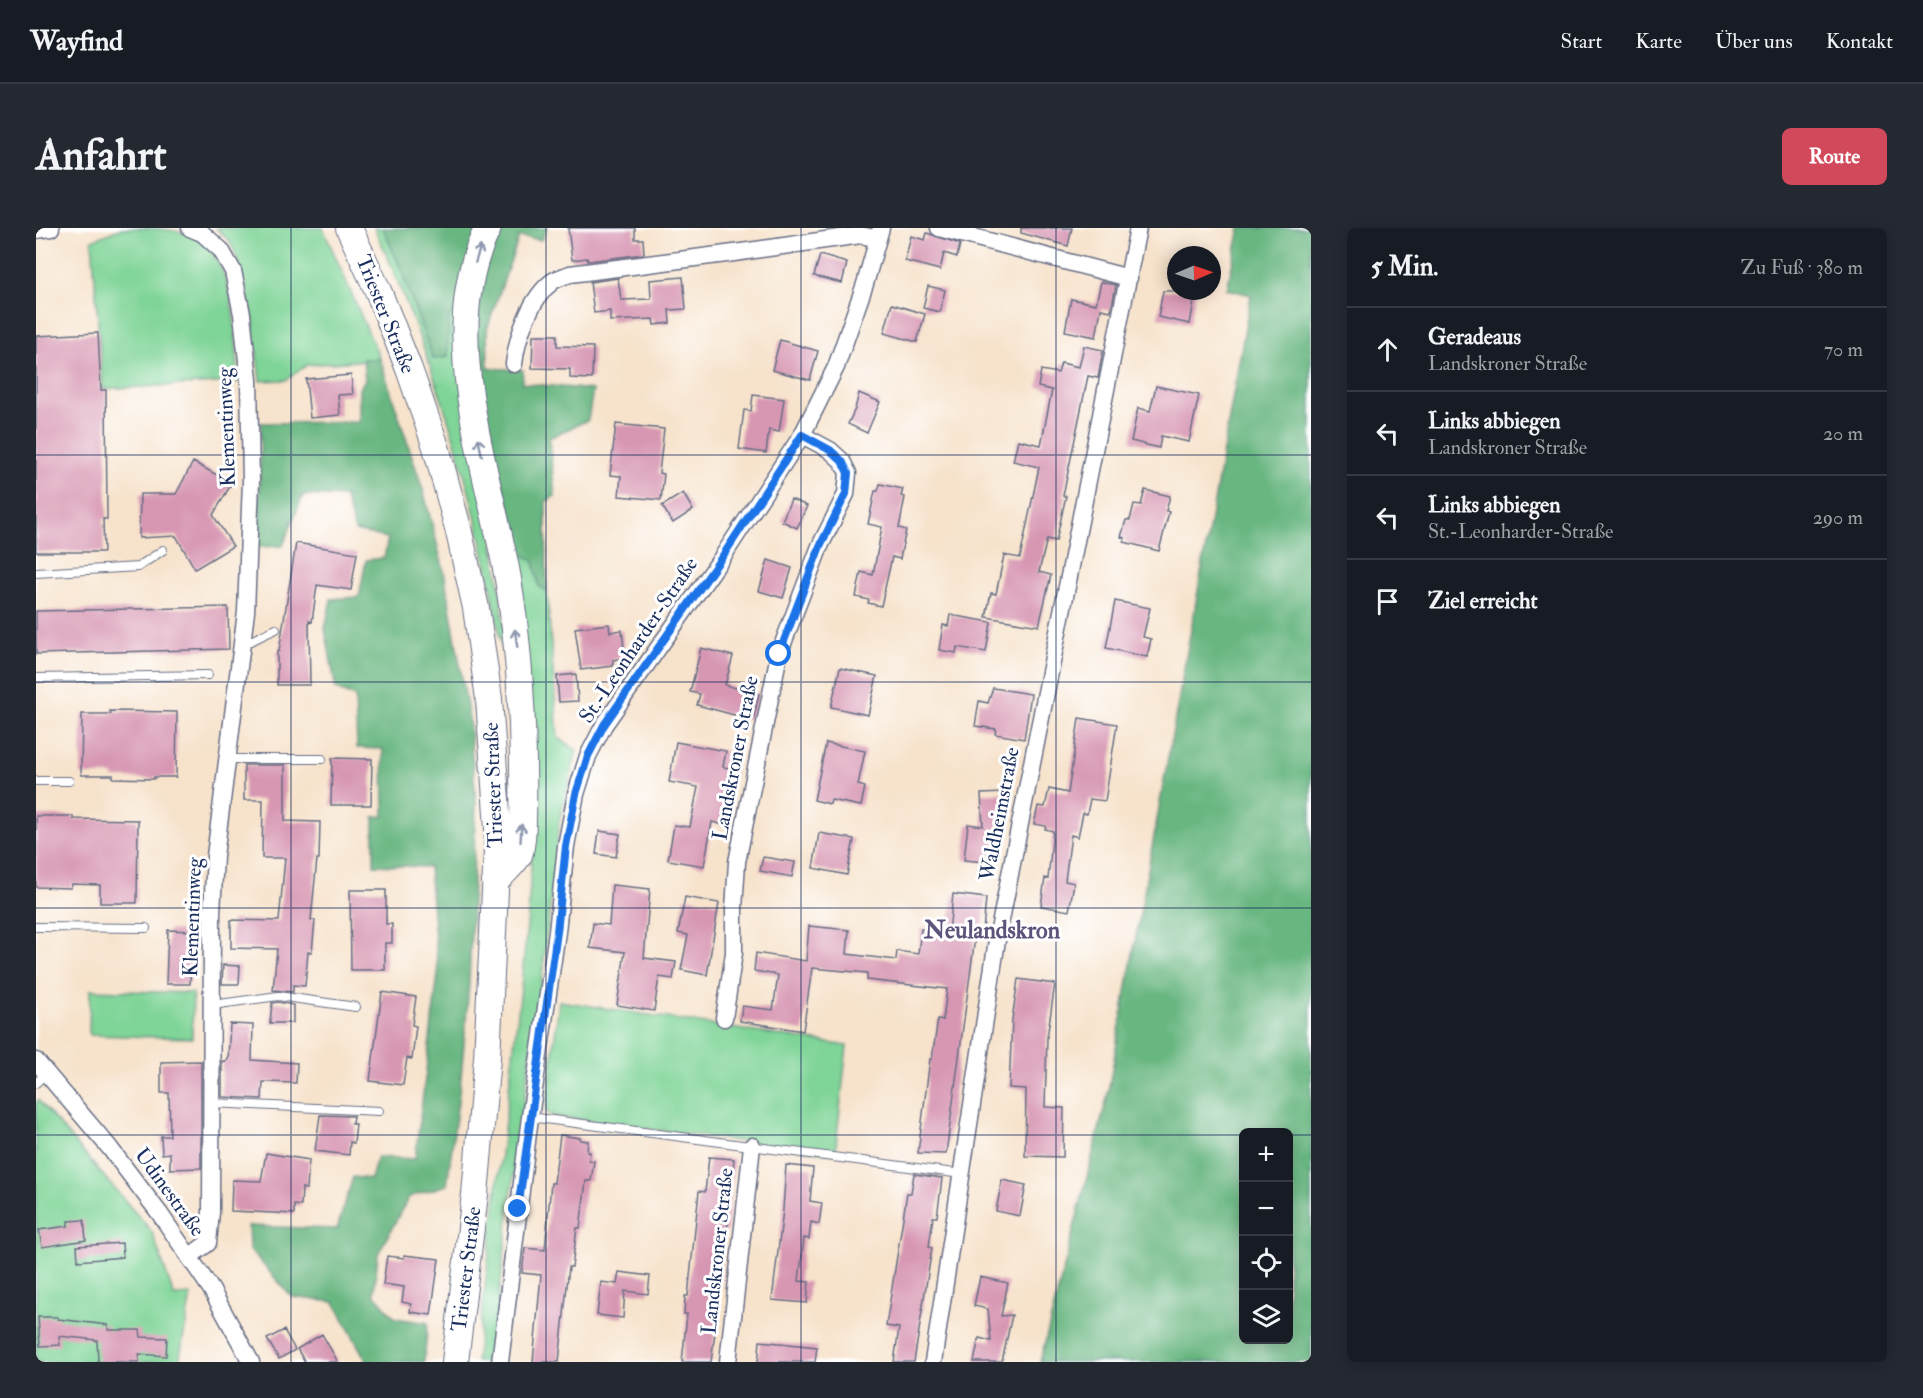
<!DOCTYPE html>
<html lang="de">
<head>
<meta charset="utf-8">
<style>
	body { margin:0; font-family:"IM FELL Double Pica",serif; background:#242831; color:#f1f3f6 }
	.controls { position:absolute; right:18px; bottom:18px; display:grid; overflow:hidden; border-radius:9px; box-shadow:0 3px 15px #0003 }
	.controls button { width:54px; height:54px; display:grid; place-items:center; padding:0; border:0; border-bottom:2px solid #363941; background:#171b24; color:#f1f3f6; font:30px sans-serif }
	.compass { position:absolute; left:1131px; top:18px; width:54px; height:54px; border-radius:50%; background:#171b24; box-shadow:0 3px 15px #0003; rotate:88deg }
	.stop { position:absolute; width:18px; height:18px; margin:-14px; border:4px solid #1a73e8; border-radius:50%; background:#fff }
	.stop.end { background:#1a73e8; border-color:#fff; box-shadow:0 2px 6px #0008 }
	.list { margin:0; padding:0; list-style:none }
	h2 { display:flex; justify-content:space-between; align-items:center; height:78px; margin:0; padding:0 24px; font-size:26px }
	h2 small { font-size:20px; font-weight:400; color:#9ea1a6 }
	.list li { display:grid; grid-template-columns:39px 1fr auto; gap:18px; align-items:center; box-sizing:border-box; height:84px; padding:0 24px; border-top:2px solid #363941 }
	.list b { display:block; font-size:22px; white-space:nowrap }
	.list p { margin:0; font-size:20px; white-space:nowrap; color:#9ea1a6 }
	.list em { font-size:20px; font-style:normal; color:#9ea1a6 }
	.icon { flex:none; width:33px; height:33px; fill:none; stroke:currentColor; stroke-width:2; stroke-linecap:round; stroke-linejoin:round }
	.map { position:relative; flex:none; width:1275px; height:1134px; overflow:hidden; border-radius:9px }
	header { display:flex; align-items:center; gap:36px; box-sizing:border-box; height:84px; padding:0 30px; background:#171b24; border-bottom:2px solid #363941 }
	header strong { font-size:28px }
	nav { display:flex; gap:33px; margin-inline-start:auto; font-size:21px }
	.intro { display:flex; align-items:center; justify-content:space-between; box-sizing:border-box; height:144px; padding:0 36px }
	h1 { margin:0; font-size:42px }
	.button { padding:15px 27px; border-radius:9px; background:#d1495b; color:#fff; font-size:21px; font-weight:700 }
	main { display:flex; gap:36px; padding:0 36px }
	aside { flex:1; background:#171b24; border-radius:9px; box-shadow:0 3px 15px #0003 }
	.map>svg:first-child { display:block }
</style>
</head>
<body>
<header>
<strong>Wayfind</strong>
<nav><a>Start</a><a>Karte</a><a>Über uns</a><a>Kontakt</a></nav>
</header>
<div class="intro"><h1>Anfahrt</h1><a class="button">Route</a></div>
<main>
<div class="map">
<svg width="1275" height="1134" viewBox="0 0 1275 1134">
	<rect width="100%" height="100%" fill="#fff"/>
	<filter id="ink" filterUnits="userSpaceOnUse"><feTurbulence type="fractalNoise" baseFrequency=".0167" numOctaves="2"/><feDisplacementMap in="SourceGraphic" scale="12" xChannelSelector="R" yChannelSelector="G"/><feConvolveMatrix kernelMatrix="1 2 1 2 8 2 1 2 1" color-interpolation-filters="sRGB"/></filter>
	<filter id="wash" filterUnits="userSpaceOnUse"><feTurbulence type="fractalNoise" baseFrequency=".008" numOctaves="4" result="noise"/><feDisplacementMap in="SourceGraphic" scale="24" xChannelSelector="R" yChannelSelector="G"/><feGaussianBlur stdDeviation="1.35" result="paint"/><feColorMatrix in="noise" values="0 0 0 0 0 0 0 0 0 0 0 0 0 0 0 0 0 1.4 0 .05"/><feComposite in="paint" operator="in"/></filter>
	<g filter="url(#wash)">
		<rect width="100%" height="100%" fill="#f7e3cc"/>
		<path fill="#7fd497" stroke="#4d827a" stroke-width="1.5" d="M86 0C107 0 129 0 150 5 202 23 199 110 203 154L67 161 56 12Z
			M180 0H287L344 131 271 137 250 152 224 153 215 80 202 33 194 14Z
			M338 0H347L362 34 397 131 412 129 413 88 421 84 464 359 471 424 466 421C448 308 419 199 377 92 365 61 353 30 338 0Z
			M454 224 460 232 498 333 503 358 511 363 522 510 541 522 524 589 507 741 480 928 455 1134H440L485 760 492 687 497 609Z
			M54 762 157 765 156 810 53 807Z
			M523 773 811 818 799 926 516 888 510 884Z
			M2 872 116 1004 138 1068 155 1067 143 1134H0V875Z"/>
		<path fill="#67b680" stroke="#41726f" stroke-width="1.5" fill-rule="evenodd" d="M347 0H442L421 84 413 88 412 129 397 131 362 34Z
			M464 0H511L505 12 483 9 451 101 452 140 487 142 486 155 557 162 552 192 513 210 519 268 510 274 511 363 503 358 498 333 486 326 460 232 454 224 438 110 449 38Z
			M1204 0H1275V1134H1004L1071 870 1215 67 1191 61ZM1252 904V1112H1208V904Z
			M327 131H344L388 265 408 343 433 490 440 574 433 757 425 850 411 957 373 969 342 1026 338 1066 359 1090 392 1095 388 1134H331L298 1074 256 1069 213 1021 212 998 301 1001 317 949 335 951 341 929 379 931 402 746 393 639 338 637V589L348 588 347 521 321 520 319 469 300 461 289 401 295 371 323 369 330 332 348 330 352 310 319 303 309 269 267 267 247 318 222 319 225 195 323 194V161L329 152Z"/>
		<g id="blocks">
			<path fill="#d796b2" d="M532 0H599V11H607L608 26 552 33 551 30 536 32Z
				M985 0H1036L1032 18 985 5Z
				M891 5 924 16 921 29 908 25 904 42 869 33 875 8 889 12Z
				M784 27 811 35 806 55 778 48Z
				M647 49 650 81 633 82 634 95 618 97 617 91 574 93V83L558 85 554 54 582 50 585 72 615 71 614 52Z
				M1065 54 1080 57 1075 83 1065 81 1060 109 1029 103 1035 71 1060 76Z
				M892 58 909 62 904 84 887 80Z
				M1127 63H1160L1154 96 1122 89Z
				M856 76 889 86 881 114 848 105Z
				M62 105 65 162H70L71 291H67L68 324H0V108Z
				M497 107H521V118L557 119 556 151 534 150V141L496 140Z
				M744 112 782 123 774 152 736 142Z
				M1048 118 1067 122 1062 150 1052 148 1027 268H1030L1020 313 1011 311 1003 344 1015 347 1003 398 950 389 955 365 960 366 968 327 984 330 1003 239 977 233 982 212 1005 217 1016 162 1002 159 1005 142 1022 145 1025 135 1043 139Z
				M315 147 317 166 302 167 304 187 274 190 270 151Z
				M1120 158 1163 167 1153 214 1125 208 1123 220 1095 213 1102 180 1114 183Z
				M823 165 844 174 831 205 812 196 819 181Z
				M717 167 748 171 743 204 733 202 730 225 703 221 708 182 715 183Z
				M580 196 628 201 623 245 628 246 625 272 583 268 585 248 574 247Z
				M157 234 196 255 177 287 197 318 159 341 140 308 103 310 104 266H140Z
				M844 256 867 261 865 268 869 269 863 300 870 302 864 331 856 329 845 378 832 375 833 372 820 369 825 344 837 347 846 299 832 296 839 263H842Z
				M1109 262 1134 268 1130 283 1133 284 1123 323 1088 314 1089 310 1085 309 1090 292H1094L1098 276 1105 277Z
				M647 265 657 282 637 295 626 278Z
				M755 271 771 278 761 300 746 293Z
				M260 315 321 325 315 362 281 357 276 394 273 393 274 457H241V423H243Z
				M732 332 756 340 747 370 723 363Z
				M1079 373 1114 380 1107 409 1115 411 1111 429 1070 420Z
				M192 379 193 421 0 426V383Z
				M914 387 955 394 950 424 921 419 920 425 903 422 907 397 912 398Z
				M573 396 574 404 586 402 589 430 577 432V438L545 442 539 400Z
				M665 420 697 428 689 457 723 466 717 492 661 477 664 466 654 464Z
				M804 440 841 448 832 487 795 479Z
				M540 446 542 473 523 474 521 448Z
				M957 460 995 466 988 511 959 506 960 501 939 498 943 473 952 475Z
				M74 483 141 484 140 549H118V551L77 550V547H45L46 486H75Z
				M1043 490 1081 496 1069 573 1054 571 1051 586 1047 585 1042 609 1035 607 1029 653 1038 655 1033 683 1005 678 1009 650 1012 651 1017 603 1009 601 1010 598 998 596 1002 578 1009 579 1013 561 1032 565Z
				M640 514 690 523 687 539 699 541 688 597 676 594 668 638 632 632 638 597 654 599 662 559 633 554Z
				M790 515 829 523 822 557 829 559 825 578 795 572 794 576 778 572Z
				M296 530 336 531 335 577H295Z
				M208 537H249V593L284 594 283 631H281L275 692H279L276 724H272L269 758 257 757V764L237 762 241 721 195 720V692L243 693 249 630H226L227 572H208Z
				M968 565 969 581H965L960 635 928 632 932 596 947 598 945 566Z
				M0 588H37V591L102 592 101 675H64V657L36 656 35 660 0 659Z
				M563 603 584 606 580 629 560 626Z
				M783 605 818 611 811 647 777 640Z
				M727 629 759 634 756 649 724 643Z
				M576 657 614 661 608 730 640 734 637 751 623 749 618 783 581 777 589 724 554 720 557 695 573 697Z
				M314 662H350V696H356V715H349V742H315Z
				M917 666 950 670 947 703 940 702 910 926 882 925 894 831H896L902 791 907 792 911 761 831 752V745L776 740 767 803 704 793 706 778 737 782 742 747 718 743 720 725 770 733 773 698 813 702 811 726 860 732 861 723 882 726 885 701 913 704Z
				M649 669 683 675 671 747 645 742 652 707 642 705Z
				M132 702 156 703 154 756H130Z
				M187 737 204 738 203 756H186Z
				M982 751 1019 756 1011 810 1009 879 1028 880 1027 929 989 928 990 861 973 860 976 792Z
				M346 764 380 769 376 797 380 798 376 831 371 830 367 857 334 853Z
				M242 774 257 777V795H234L236 775Z
				M194 796 217 797 216 832 261 835 260 855 227 854 226 871 186 869V833H190L191 830 192 831Z
				M165 833V940L134 941V925L126 926 125 908H134L133 865H125V834Z
				M284 887 317 888 316 896H320L318 915 314 914 313 927 279 923Z
				M524 907 544 910V912L552 913 551 924H554L553 932 558 933 555 953H550L544 1000H541L536 1039H533L523 1134H497L505 1047 486 1045 489 1020 509 1022 515 955H518Z
				M230 925 273 932 271 961 266 960 265 978 258 977V986L195 983 196 952 225 953Z
				M673 929 698 931 691 1003H689L680 1097 675 1134H646L651 1086H648L649 1068H652L663 963 669 964Z
				M750 937 777 940 774 973 786 975 783 996 775 994 773 1011 768 1010 763 1053 773 1054 771 1075 736 1072 747 982Z
				M878 946 906 950 905 959 901 989H897L893 1019 896 1020 878 1134H858L863 1100 850 1098 871 965H875Z
				M966 952 990 957 984 988 960 983Z
				M48 992 50 1012 6 1019 3 1002 32 998V993Z
				M86 1015 87 1029 42 1033 41 1018Z
				M368 1027 403 1031 395 1087 374 1084 375 1076 366 1074 368 1059 347 1056 351 1028 368 1030Z
				M583 1044 614 1048 612 1066 589 1063 587 1090 561 1087 565 1054 581 1056Z
				M944 1049 972 1055 965 1088 976 1087 966 1134H938L943 1110 955 1113 952 1081 938 1078Z
				M2 1089H22V1091L72 1097V1102H104L105 1109 131 1110 130 1128 103 1126V1134H62L61 1112 23 1108 24 1117 4 1118Z
				M248 1102 259 1122 243 1131 231 1111Z
				M286 1106 302 1134H269L261 1121Z
				M724 1113 781 1119 779 1134H722Z"/>
		</g>
	</g>
	<g filter="url(#ink)">
		<use href="#blocks" fill-opacity="0" stroke="#686e84" stroke-width="1.5"/>
		<g fill="none" stroke-linecap="round" stroke-linejoin="round">
			<defs>
				<path id="lane" d="M0 345 102 339 127 322
					M206 417 240 401
					M0 450 172 447
					M191 531H286
					M0 553H33
					M0 699 110 700
					M176 777 242 768 320 779
					M0 855 11 844
					M176 875 343 883
					M494 889 926 946"/>
				<path id="street" d="M903 0 1093 50
					M0 2 15 0
					M478 136C481 109 494 70 517 53 522 50 529 48 534 46L698 25 825 7 842 11
					M688 790 698 725V681L701 634 743 426 784 318 810 266 812 245 806 233 794 222 766 207
					M0 833 73 919 124 986 175 1061 215 1134
					M153 1029 172 1015 175 984 176 685 179 628 210 384 215 253 213 152 206 86 197 43 185 22 166 5 154 0
					M464 1134 494 889 521 704 530 618 540 566 552 528 568 497 685 331 766 207 800 139 829 56 845 0
					M692 1134 716 918
					M897 1134 961 712 1102 0"/>
				<path id="primary" d="M313 0 343 65 373 141 400 219 422 300 440 380 453 471 462 600 451 830 439 966 419 1134
					M452 0C399 103 453 244 472 351 482 411 486 471 487 532 487 548 489 616 483 627 478 636 466 646 459 654"/>
			</defs>
			<use href="#lane" stroke="#686e84" stroke-width="10"/>
			<use href="#street" stroke="#686e84" stroke-width="19"/>
			<use href="#primary" stroke="#686e84" stroke-width="28"/>
			<use href="#lane" stroke="#fff" stroke-width="8"/>
			<use href="#street" stroke="#fff" stroke-width="16"/>
			<use href="#primary" stroke="#fff" stroke-width="26"/>
		</g>
		<defs><path id="oneway-shaft" d="M-6 0H5M1.5-3L5.5 0L1.5 3" fill="none" stroke-width="1.6" stroke-linecap="round" stroke-linejoin="round" transform="scale(1.5)"/></defs>
		<g stroke="#8d97ae">
			<use href="#oneway-shaft" transform="translate(442 26) rotate(-72)"/>
			<use href="#oneway-shaft" transform="translate(444 219) rotate(-102)"/>
			<use href="#oneway-shaft" transform="translate(480 410) rotate(-98)"/>
			<use href="#oneway-shaft" transform="translate(485 605) rotate(-87)"/>
		</g>
	</g>
	<g fill="none" stroke-linecap="round" stroke-linejoin="round" filter="url(#ink)">
		<path stroke="#1a73e8" stroke-width="8" d="M482 981 521 704 530 618 540 566 552 528 568 497 688 326 766 207 794 222 806 233 812 245 810 266 784 318 743 426"/>
	</g>
	<path fill="none" stroke="#1b2f5e" stroke-width="1.5" stroke-opacity="0.55" d="M255 0V1134M510 0V1134M765 0V1134M1020 0V1134M0 227H1275M0 454H1275M0 680H1275M0 907H1208M1252 907H1275"/>
	<g text-anchor="middle" stroke-width="6" stroke-linejoin="round" paint-order="stroke">
		<g font-size="21" fill="#1b2f5e" stroke="#fff">
			<text transform="translate(350 86) rotate(68)" y="7">Triester Straße</text>
			<text transform="translate(190 199) rotate(-92)" y="7">Klementinweg</text>
			<text transform="translate(602 412) rotate(-56)" y="7">St.-Leonharder-Straße</text>
			<text transform="translate(699 530) rotate(-79)" y="7">Landskroner Straße</text>
			<text transform="translate(457 557) rotate(-92)" y="7">Triester Straße</text>
			<text transform="translate(963 586) rotate(-79)" y="7">Waldheimstraße</text>
			<text transform="translate(156 689) rotate(-88)" y="7">Klementinweg</text>
			<text transform="translate(134 964) rotate(54)" y="7">Udinestraße</text>
			<text transform="translate(681 1023) rotate(-84)" y="7">Landskroner Straße</text>
			<text transform="translate(430 1041) rotate(-83)" y="7">Triester Straße</text>
		</g>
		<g font-size="24" font-weight="bold" fill="#5d537b" stroke="#fff">
			<text x="956" y="710">Neulandskron</text>
		</g>
	</g>
</svg>
<div class="controls">
<button>+</button>
<button>−</button>
<button><svg class="icon" aria-label="locate" viewBox="0 0 24 24"><circle cx="12" cy="12" r="6"/><path d="M12 2v4M12 18v4M2 12h4M18 12h4"/></svg></button>
<button><svg class="icon" aria-label="layers" viewBox="0 0 24 24"><path d="M12 4l9 5-9 5-9-5zM3 14l9 5 9-5"/></svg></button>
</div>
<svg class="compass" viewBox="-18 -18 36 36"><path d="M0-13l5 13h-10z" fill="#e53935"/><path d="M0 13l5-13h-10z" fill="#9ea1a6"/></svg>
<div class="stop" style="left:743px;top:426px"></div>
<div class="stop end" style="left:482px;top:981px"></div>
</div>
<aside>
<h2>5 Min.<small>Zu Fuß · 380 m</small></h2>
<ul class="list">
<li><svg class="icon" aria-label="ahead" viewBox="0 0 24 24"><path d="M12 20V5M6 11l6-6 6 6"/></svg><div><b>Geradeaus</b><p>Landskroner Straße</p></div><em>70 m</em></li>
<li><svg class="icon" aria-label="left" viewBox="0 0 24 24"><path d="M17 20v-9H6M10 6l-5 5 5 5"/></svg><div><b>Links abbiegen</b><p>Landskroner Straße</p></div><em>20 m</em></li>
<li><svg class="icon" aria-label="left" viewBox="0 0 24 24"><path d="M17 20v-9H6M10 6l-5 5 5 5"/></svg><div><b>Links abbiegen</b><p>St.-Leonharder-Straße</p></div><em>290 m</em></li>
<li><svg class="icon" aria-label="arrive" viewBox="0 0 24 24"><path d="M6 21V4h12l-3 4 3 4H6"/></svg><div><b>Ziel erreicht</b></div></li>
</ul>
</aside>
</main>
</body>
</html>
